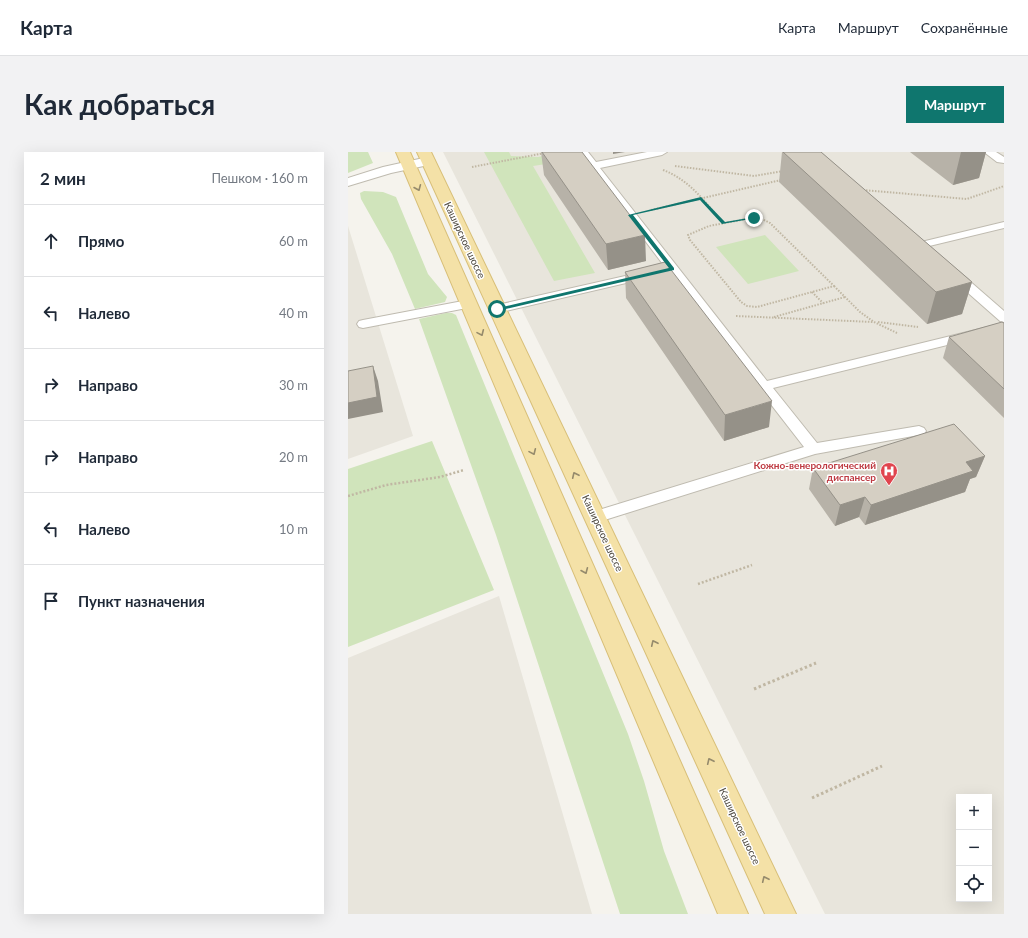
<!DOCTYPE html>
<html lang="ru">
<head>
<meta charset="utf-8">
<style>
	body { margin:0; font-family:Lato,sans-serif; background:#f2f2f3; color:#1f2937 }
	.controls { position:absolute; right:12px; bottom:12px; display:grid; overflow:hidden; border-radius:0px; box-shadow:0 4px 16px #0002 }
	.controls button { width:36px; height:36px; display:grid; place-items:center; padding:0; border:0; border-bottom:1px solid #e0e1e3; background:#fff; color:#1f2937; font:20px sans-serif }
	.stop { position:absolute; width:12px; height:12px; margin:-9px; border:3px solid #0f766e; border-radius:50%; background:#fff }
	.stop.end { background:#0f766e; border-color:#fff; box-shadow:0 1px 4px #0008 }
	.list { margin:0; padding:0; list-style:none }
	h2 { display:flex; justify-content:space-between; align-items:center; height:52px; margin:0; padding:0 16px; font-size:17px }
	h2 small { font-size:13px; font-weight:400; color:#747a83 }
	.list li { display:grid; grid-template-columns:26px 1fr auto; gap:12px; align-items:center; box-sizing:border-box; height:72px; padding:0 16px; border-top:1px solid #e0e1e3 }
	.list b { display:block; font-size:15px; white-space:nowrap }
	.list em { font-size:13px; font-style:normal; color:#747a83 }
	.icon { flex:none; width:22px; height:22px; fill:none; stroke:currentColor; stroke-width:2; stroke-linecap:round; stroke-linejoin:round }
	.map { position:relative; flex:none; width:656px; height:762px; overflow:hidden; border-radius:0px }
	header { display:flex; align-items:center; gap:24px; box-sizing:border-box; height:56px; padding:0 20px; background:#fff; border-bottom:1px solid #e0e1e3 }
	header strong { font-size:19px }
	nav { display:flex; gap:22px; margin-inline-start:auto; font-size:14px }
	.intro { display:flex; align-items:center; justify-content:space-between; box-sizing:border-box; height:96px; padding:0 24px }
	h1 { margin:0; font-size:28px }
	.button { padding:10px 18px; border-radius:0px; background:#0f766e; color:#fff; font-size:14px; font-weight:700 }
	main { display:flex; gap:24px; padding:0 24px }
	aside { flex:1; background:#fff; border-radius:0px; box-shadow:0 4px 16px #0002 }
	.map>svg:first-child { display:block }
</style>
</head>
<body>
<header>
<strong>Карта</strong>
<nav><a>Карта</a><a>Маршрут</a><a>Сохранённые</a></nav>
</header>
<div class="intro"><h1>Как добраться</h1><a class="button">Маршрут</a></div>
<main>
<aside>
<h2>2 мин<small>Пешком · 160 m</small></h2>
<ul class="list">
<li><svg class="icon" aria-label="ahead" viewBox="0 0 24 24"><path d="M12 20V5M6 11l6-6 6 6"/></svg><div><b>Прямо</b></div><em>60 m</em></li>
<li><svg class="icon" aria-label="left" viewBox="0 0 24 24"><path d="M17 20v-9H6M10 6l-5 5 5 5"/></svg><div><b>Налево</b></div><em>40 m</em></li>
<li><svg class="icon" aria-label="right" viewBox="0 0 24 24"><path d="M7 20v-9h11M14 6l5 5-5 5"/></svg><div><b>Направо</b></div><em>30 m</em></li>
<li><svg class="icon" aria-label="right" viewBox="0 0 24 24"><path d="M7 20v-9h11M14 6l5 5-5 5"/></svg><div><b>Направо</b></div><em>20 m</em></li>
<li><svg class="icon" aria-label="left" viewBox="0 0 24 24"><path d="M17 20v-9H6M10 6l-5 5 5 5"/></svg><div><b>Налево</b></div><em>10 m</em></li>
<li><svg class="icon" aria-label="arrive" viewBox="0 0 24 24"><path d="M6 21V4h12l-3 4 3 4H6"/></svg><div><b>Пункт назначения</b></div></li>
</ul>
</aside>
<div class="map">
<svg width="656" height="762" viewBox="0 0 656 762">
	<rect width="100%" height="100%" fill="#f5f3ed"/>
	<path fill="#e8e5dc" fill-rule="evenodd" d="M95 0H656V762H477ZM611 645H641V747H611Z
		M0 74 65 284 0 307Z
		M151 444 244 762H0V506Z"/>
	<path fill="#d0e4bb" d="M0 0H20L25 11 0 21Z
		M136 0H161L163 4 190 5 213 0 224 8 185 14 247 121 206 129Z
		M16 39 35 40 48 45 80 122 99 145 97 150 67 157 44 102 13 47 12 41Z
		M417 83 451 119 400 132 368 95Z
		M98 161H104L108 163 280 582 296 629 316 699 340 762H272L148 383 71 167Z
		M84 289 146 438 0 495V317Z"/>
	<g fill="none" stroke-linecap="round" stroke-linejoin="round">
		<defs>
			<path id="service" d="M230 0H240L248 10 299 0H319L314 3 252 16 419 229 656 171V179L425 236 469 291 571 274 576 276 578 279 576 282 467 302 247 371 241 369 239 365 241 361 456 295 321 121 149 161 145 160 143 157 145 154 317 115Z
				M636 0H648L656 5V11L649 10Z
				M656 70V76L573 96 569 95 567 93 569 91Z
				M606 118 610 119 656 159V170L652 169 602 125 600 122 602 119Z
				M120 148 124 149 126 152 124 155 15 176 11 175 9 172 11 169 15 168Z"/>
			<path id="minor" d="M80 5 85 6 87 9 85 12 43 21 0 34V26L35 15Z"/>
			<path id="primary" d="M48 0H62L400 762H370Z
				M69 0H83L448 762H417Z"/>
		</defs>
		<use href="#service" stroke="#bfbbb0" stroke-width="2"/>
		<use href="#minor" stroke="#bfbbb0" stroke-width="2"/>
		<use href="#primary" stroke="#d8bf78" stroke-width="2"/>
		<path stroke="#c0b7a3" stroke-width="2" stroke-dasharray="1.5 1.5" stroke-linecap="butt" d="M327 14 406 24 435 19
			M124 15 202 0
			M315 18C342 28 357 50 375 71
			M515 38 619 47 656 34
			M303 58 433 28
			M404 66 414 67 422 71 486 134 409 155 399 154 393 150 342 88 340 83 361 74Z
			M486 134 512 160 526 170 549 181
			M464 140 475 151
			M388 164 525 170
			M426 165 497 145
			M530 170 570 175"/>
		<path stroke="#c0b7a3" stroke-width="2.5" stroke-dasharray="2 2" stroke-linecap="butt" d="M0 344 38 333 92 325 116 318
			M350 432 404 413"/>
		<path stroke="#c0b7a3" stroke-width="3" stroke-dasharray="2.5 2.5" stroke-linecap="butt" d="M406 537 468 511
			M464 646 534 614"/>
		<use href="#service" fill="#fff" fill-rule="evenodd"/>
		<use href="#minor" fill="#fff" fill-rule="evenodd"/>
		<use href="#primary" fill="#f4e1a7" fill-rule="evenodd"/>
	</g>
	<path fill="#b7b2a8" d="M193 0H234L298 109 260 118 196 23Z
		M434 0H473L624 130 614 162 579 172 431 30Z
		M562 0H638L631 26 605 33Z
		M277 120 421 275 376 289 278 146Z
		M656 171V266L595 206 601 185Z
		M637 304 628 325 622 327 617 340 517 373 511 365 487 374 461 337 465 316Z"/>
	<path fill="#959188" d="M265 0H277L265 2Z
		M613 0H638L631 26 605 33Z
		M297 83 298 109 260 118 258 92Z
		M624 130 614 162 579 172 588 140Z
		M25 214 30 229 35 260 0 267V251Z
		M424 249 421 275 376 289 377 263Z
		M637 304 628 325 622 327 617 340 517 373 523 353 618 310Z
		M517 345 511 365 487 374 492 353Z"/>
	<path fill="#d5cfc3" stroke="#959188" d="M194 0H234L297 83 258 92Z
		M435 0H473L624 130 588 140Z
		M317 110 424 249 377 263 277 120Z
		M654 170 656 171V237L601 185Z
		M25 214 29 245 0 251V219Z
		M606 272 637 304 618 310 625 319 523 353 517 345 492 353 465 316Z"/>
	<defs><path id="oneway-chevron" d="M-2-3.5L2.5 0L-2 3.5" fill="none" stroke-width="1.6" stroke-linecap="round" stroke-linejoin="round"/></defs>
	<g stroke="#968b6c">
		<use href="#oneway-chevron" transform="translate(70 36) rotate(67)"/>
		<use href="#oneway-chevron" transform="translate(133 181) rotate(66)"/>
		<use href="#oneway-chevron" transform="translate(185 300) rotate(66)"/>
		<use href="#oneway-chevron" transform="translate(227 323) rotate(-115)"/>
		<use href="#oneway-chevron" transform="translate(237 419) rotate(67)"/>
		<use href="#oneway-chevron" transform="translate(306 491) rotate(-115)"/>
		<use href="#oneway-chevron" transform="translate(362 609) rotate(-115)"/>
		<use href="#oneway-chevron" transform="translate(417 727) rotate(-115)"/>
	</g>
	<path fill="#0f766e" d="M353 45 377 70 406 65 408 66 374 72 352 48 285 63 326 116V118L149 159 146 157 321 116 280 63Z"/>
	<defs>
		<symbol id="hospital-pin" viewBox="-11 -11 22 30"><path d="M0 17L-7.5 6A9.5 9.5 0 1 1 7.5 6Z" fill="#e0444e" stroke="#fff"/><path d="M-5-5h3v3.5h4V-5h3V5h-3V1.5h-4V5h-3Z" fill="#fff"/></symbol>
	</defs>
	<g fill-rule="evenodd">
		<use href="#hospital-pin" x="531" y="309" width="20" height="27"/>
	</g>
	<g text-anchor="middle" stroke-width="3" stroke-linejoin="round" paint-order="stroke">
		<g font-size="10" fill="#49443b" stroke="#fff">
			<text transform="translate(117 88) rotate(65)" y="4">Каширское шоссе</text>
			<text transform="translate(255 381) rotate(65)" y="4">Каширское шоссе</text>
			<text transform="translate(392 674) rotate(65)" y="4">Каширское шоссе</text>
		</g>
		<g font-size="10" font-weight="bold" fill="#be3a42" stroke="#fff" text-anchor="end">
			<text x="528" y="317">Кожно-венерологический<tspan x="528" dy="12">диспансер</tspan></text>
		</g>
	</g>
</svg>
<div class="controls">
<button>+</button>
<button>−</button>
<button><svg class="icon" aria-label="locate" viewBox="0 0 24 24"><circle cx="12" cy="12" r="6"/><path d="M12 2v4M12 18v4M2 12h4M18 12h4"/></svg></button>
</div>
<div class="stop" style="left:149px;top:157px"></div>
<div class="stop end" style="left:406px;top:66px"></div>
</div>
</main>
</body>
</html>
